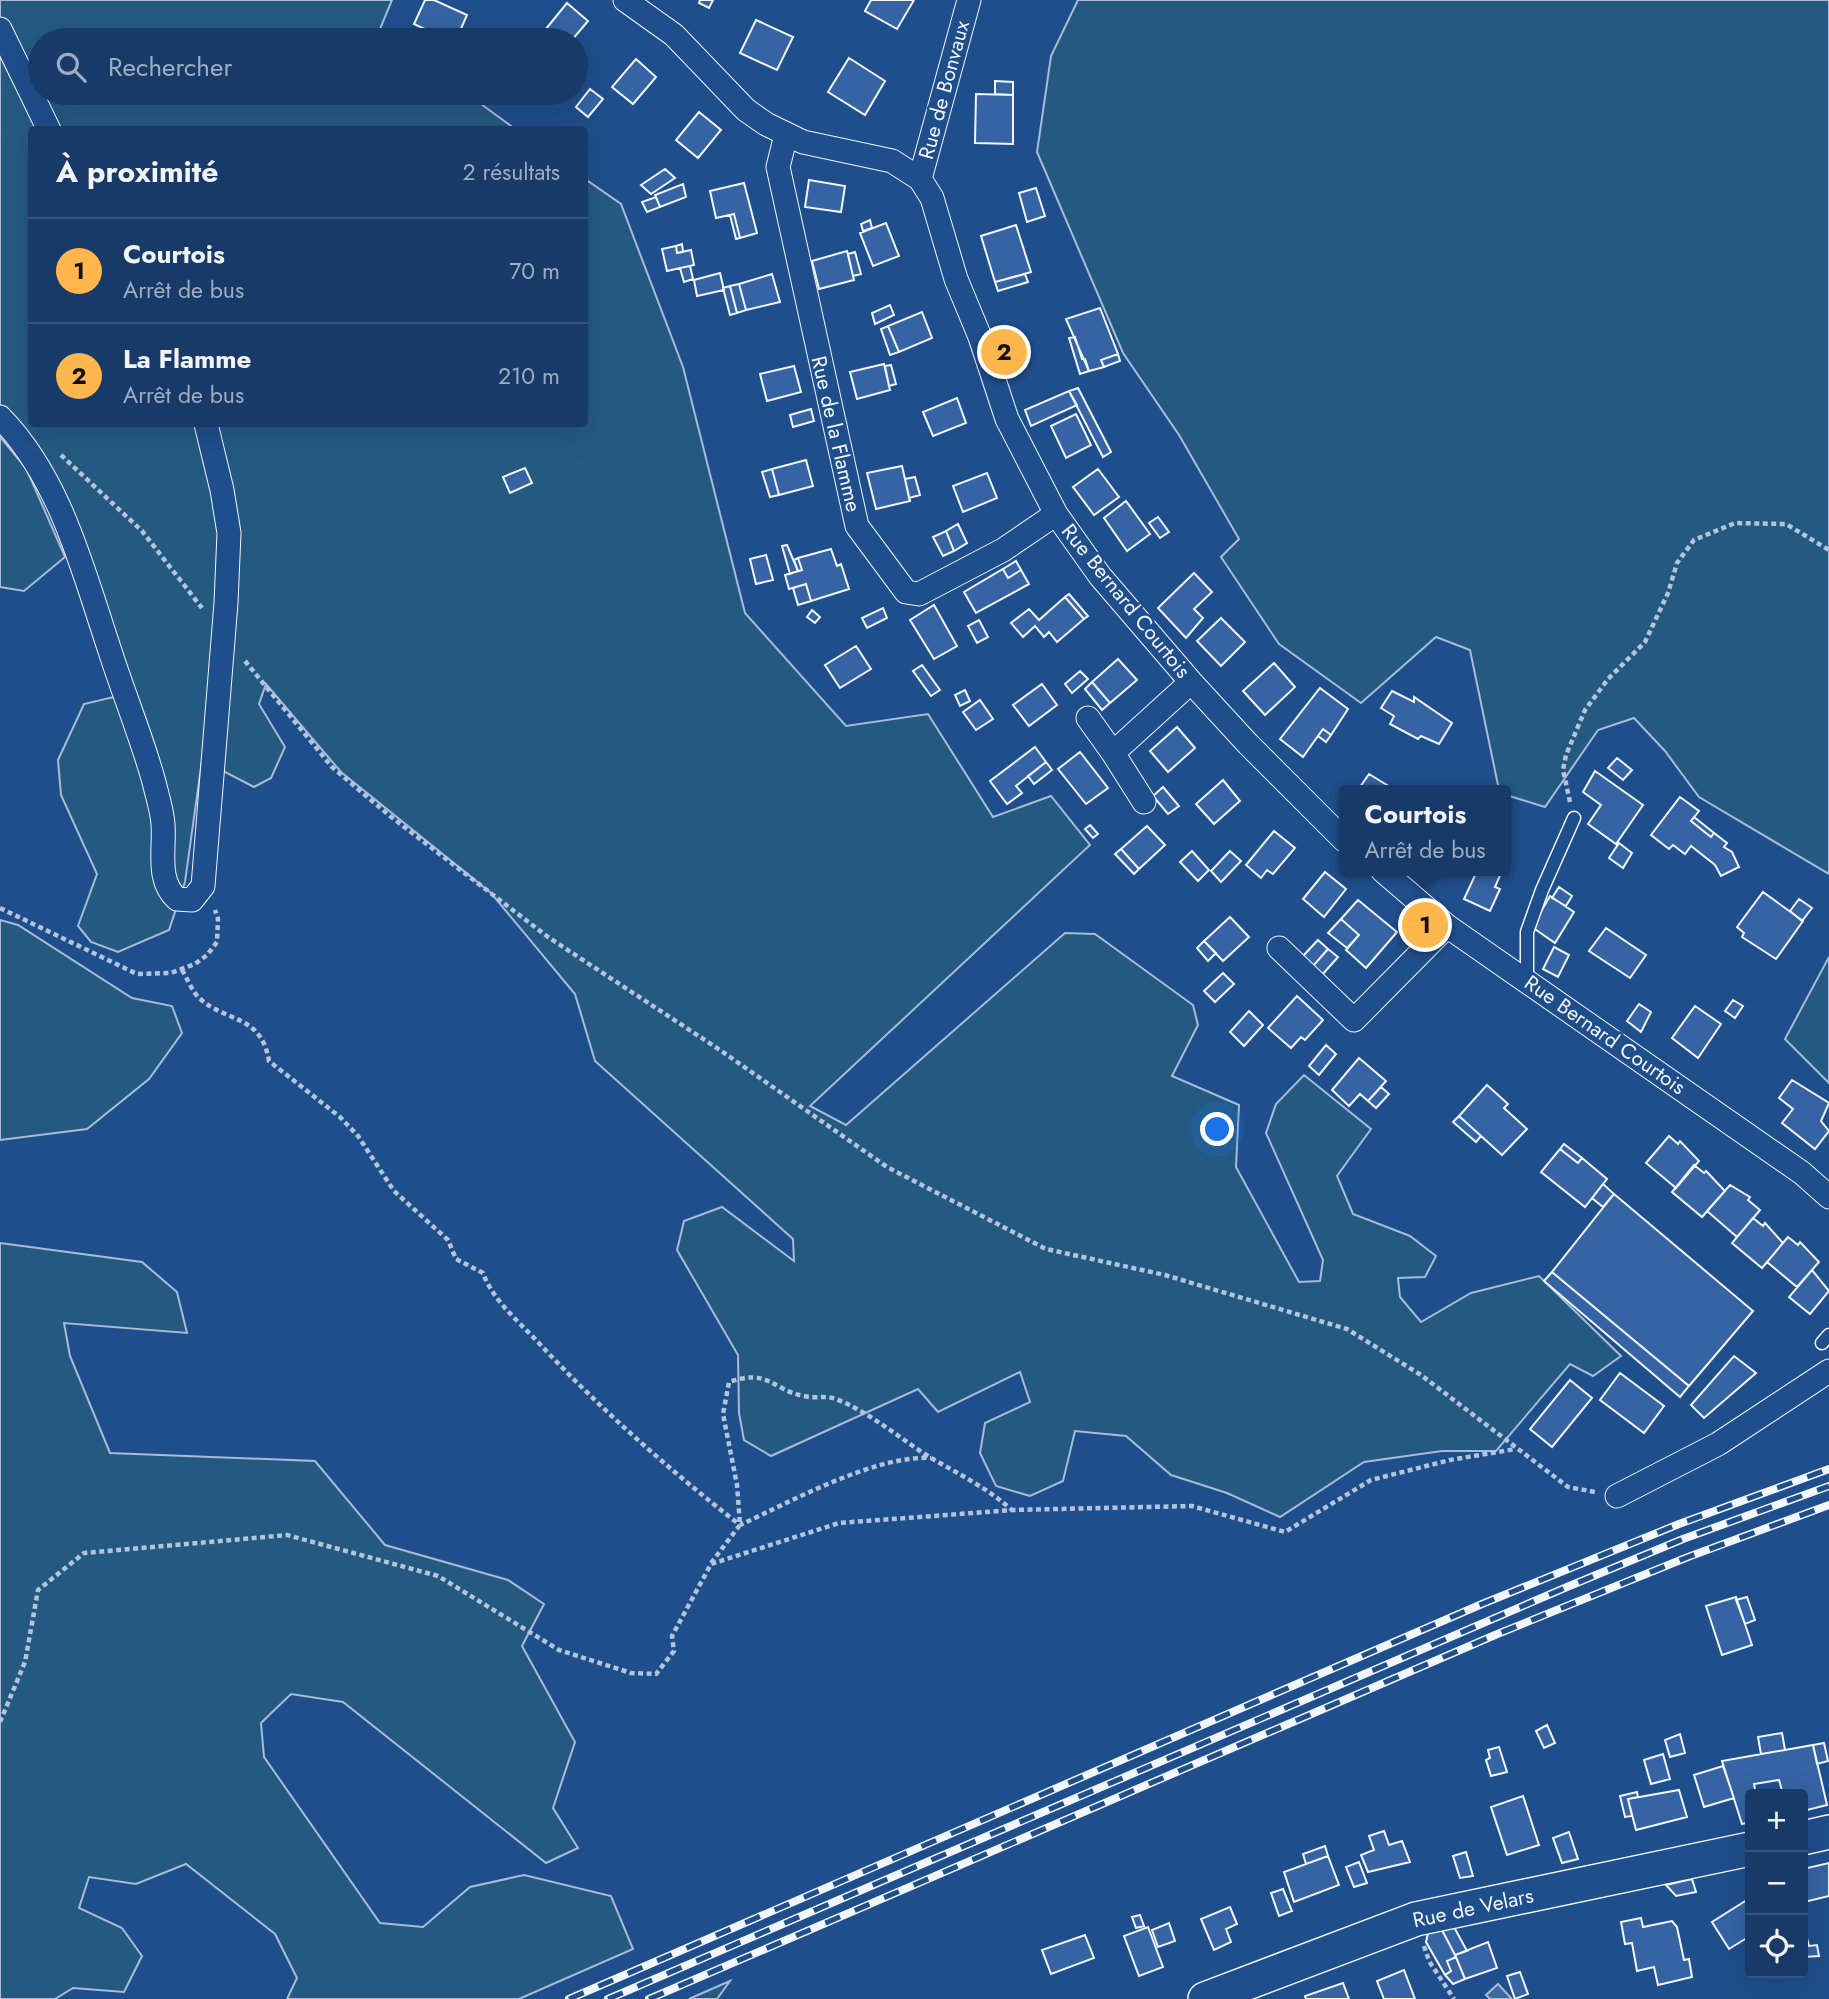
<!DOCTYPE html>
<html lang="fr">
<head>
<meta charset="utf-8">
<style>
	body { margin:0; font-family:Jost,sans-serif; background:#20416f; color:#f1f3f6 }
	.controls { position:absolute; right:21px; bottom:21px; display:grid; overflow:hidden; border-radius:7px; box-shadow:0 7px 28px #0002 }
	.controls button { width:63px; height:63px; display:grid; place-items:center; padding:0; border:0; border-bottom:2px solid #36547d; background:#173a69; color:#f1f3f6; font:35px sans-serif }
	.you { position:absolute; left:1218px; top:1130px; width:24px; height:24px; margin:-18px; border:5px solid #fff; border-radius:50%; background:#1a73e8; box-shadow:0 0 0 10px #1a73e833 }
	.badge { display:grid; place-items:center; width:46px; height:46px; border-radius:50%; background:#ffb74d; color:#111; font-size:23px; font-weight:700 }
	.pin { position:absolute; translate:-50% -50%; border:4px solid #fff; box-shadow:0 2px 7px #0006 }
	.popup { position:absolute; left:1339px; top:785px; width:172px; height:91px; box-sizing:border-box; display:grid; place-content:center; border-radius:7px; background:#173a69; filter:drop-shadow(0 2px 5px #0005); font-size:23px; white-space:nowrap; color:#9eadc0 }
	.popup b { font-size:26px; color:#f1f3f6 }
	.popup::after { content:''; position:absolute; left:50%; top:100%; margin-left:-14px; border:14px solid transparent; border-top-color:#173a69 }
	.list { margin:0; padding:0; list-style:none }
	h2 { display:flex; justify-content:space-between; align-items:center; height:91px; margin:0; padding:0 28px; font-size:30px }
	h2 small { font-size:23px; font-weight:400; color:#9eadc0 }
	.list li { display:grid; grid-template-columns:46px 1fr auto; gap:21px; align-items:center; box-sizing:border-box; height:105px; padding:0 28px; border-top:2px solid #36547d }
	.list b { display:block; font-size:26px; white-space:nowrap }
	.list p { margin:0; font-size:23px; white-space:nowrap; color:#9eadc0 }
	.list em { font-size:23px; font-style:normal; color:#9eadc0 }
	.icon { flex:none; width:38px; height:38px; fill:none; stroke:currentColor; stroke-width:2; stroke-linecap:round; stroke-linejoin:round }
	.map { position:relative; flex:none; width:1829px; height:1999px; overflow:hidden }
	.search { position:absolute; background:#173a69; box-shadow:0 7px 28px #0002; left:28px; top:28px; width:560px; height:77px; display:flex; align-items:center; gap:18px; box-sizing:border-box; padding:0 24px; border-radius:38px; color:#9eadc0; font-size:26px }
	.panel { position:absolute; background:#173a69; box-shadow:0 7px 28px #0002; left:28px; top:126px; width:560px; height:301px; border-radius:7px }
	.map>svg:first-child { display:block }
</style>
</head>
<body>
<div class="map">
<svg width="1829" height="1999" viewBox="0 0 1829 1999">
	<rect width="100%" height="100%" fill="#1f4e8c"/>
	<path fill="#245a82" stroke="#a8bbd7" stroke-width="2" d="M0 0H392L380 29 395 40H40V93H466L515 129 32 130V424H584L585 179 621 204 683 367 745 613 846 726 928 714 993 817 1051 796 1090 845 810 1106 846 1125 1065 933 1095 934 1193 1005 1198 1025 1172 1076 1239 1105 1236 1167 1299 1282 1320 1281 1323 1260 1266 1133 1276 1104 1304 1075 1371 1129 1337 1176 1353 1214 1410 1236 1436 1256 1425 1277 1398 1278 1400 1297 1421 1322 1471 1293 1539 1276 1621 1356 1593 1376 1570 1364 1496 1451H1442L1364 1462 1280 1517 1227 1493 1171 1475 1126 1436 1075 1431 1063 1481 1030 1496 996 1486 980 1453 985 1423 1030 1402 1020 1372 938 1412 918 1389 771 1456 744 1440 739 1413 738 1355 677 1250 684 1221 722 1207 794 1261 793 1239 595 1061 575 994 491 893 341 772 266 684 259 704 285 747 271 778 254 787 202 760 185 882 169 930 118 952 91 942 78 926 97 874 61 795 58 760 84 704 135 692 80 536 35 441 0 406Z
		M1078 0H1829V874L1699 797 1665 751 1634 718 1598 730 1545 807 1506 795V790H1499L1470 650 1436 637 1361 703 1279 644 1221 557 1239 539 1179 435 1123 353 1037 152 1051 56Z
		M0 437 26 468 65 557 24 591 0 587Z
		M0 920 18 925 132 998 172 1006 182 1033 149 1079 87 1129 0 1140Z
		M1829 957V1083L1785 1039Z
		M0 1243 142 1262 177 1292 187 1333 64 1323 70 1356 110 1453 315 1461 385 1545 508 1580 544 1604 522 1646 575 1742 553 1808 578 1848 546 1863 343 1702 291 1694 261 1723 264 1757 380 1923 423 1927 470 1887 524 1875 611 1896 633 1949 519 1999H287L297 1978 275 1934 186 1864 136 1884 89 1877 79 1908 122 1928 142 1956 124 1992 73 1988 55 1999H0Z
		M730 1981 717 1999H689Z"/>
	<path fill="#3b69a3" stroke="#a8bbd7" stroke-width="2" d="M1498 1984 1512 1999H1490L1486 1995Z"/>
	<path fill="#3563a3" stroke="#f2f6ff" stroke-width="2" d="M425 0H434L467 15 456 40H448L414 24Z
		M700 0H713L709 8 699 3Z
		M871 0H914L897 29 865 11Z
		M567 3 588 21 572 40H556L545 30Z
		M756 20 793 37 777 70 740 53Z
		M545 30 556 40 537 39Z
		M849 58 885 81 865 115 828 92Z
		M636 59 656 77 633 104 612 87Z
		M995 81 1013 82V95L995 94Z
		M590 89 603 99 588 117 576 107Z
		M976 94 1013 95V144L975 143Z
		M699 112 721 130 698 158 676 140Z
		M665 169 675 178 651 194 641 185Z
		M809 180 845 186 841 212 805 207Z
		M744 183 757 233 740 238 734 214 716 218 710 191Z
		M683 184 686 197 660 207 655 195Z
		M1036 188 1045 216 1027 222 1019 193Z
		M656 197 660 207 647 212 642 202Z
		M734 214 740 238 736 239 730 215Z
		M870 220 872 228 863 231 861 224Z
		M886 223 899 256 873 266 860 233Z
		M1016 225 1031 272 995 282 981 236Z
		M682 244 683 252 677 253 676 246Z
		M676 246 677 253 691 250 694 265 667 271 662 249Z
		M847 251 854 280 819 289 812 261Z
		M855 252 861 274 853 276 848 254Z
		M690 266 693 279 684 282 680 268Z
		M720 273 724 290 697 296 694 280Z
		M772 274 780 302 746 310 739 284Z
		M1025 274 1028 282 998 291 995 282Z
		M739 284 746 310 737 313 730 286Z
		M730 286 737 313 730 315 723 288Z
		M890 305 894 315 875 324 872 313Z
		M1100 308 1118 354 1101 360 1104 367 1089 371 1066 319Z
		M922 312 932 338 899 352 888 326Z
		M888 326 899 352 890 355 881 329Z
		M1075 337 1082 359H1085L1089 371 1080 374 1069 338Z
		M1118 354 1120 361 1104 367 1101 360Z
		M884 364 890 390 857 399 850 372Z
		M891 365 896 384 889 386 885 366Z
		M794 366 801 392 767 401 760 374Z
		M1078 388 1111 452 1103 457 1069 391Z
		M1069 391 1077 405 1031 426 1025 410Z
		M957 398 966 423 933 436 923 412Z
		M811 409 814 421 793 427 790 415Z
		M1076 414 1091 445 1066 458 1051 426Z
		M806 460 813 486 779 495 772 469Z
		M902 466 910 501 876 509 867 473Z
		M525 468 532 483 510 493 503 477Z
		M772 469 779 495 770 497 762 472Z
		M1098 469 1119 497 1094 515 1073 487Z
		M987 473 997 498 963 512 953 486Z
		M915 477 920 495 909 498 905 479Z
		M1126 501 1150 534 1127 551 1104 518Z
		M1158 517 1169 532 1160 538 1149 523Z
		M958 524 967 543 954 551 946 531Z
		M946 531 954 551 943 556 933 537Z
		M787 545 798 571 790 574 782 546Z
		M831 549 837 566 841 564 849 589 811 601 806 584 789 589 785 575 802 570 798 558Z
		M766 555 773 580 756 584 750 559Z
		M798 558 802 570 798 571 794 560Z
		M1016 561 1021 570 1008 578 1003 569Z
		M1003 569 1008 578 1021 570 1029 584 976 613 964 592Z
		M1194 573 1212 592 1194 609 1203 618 1186 638 1158 608Z
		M806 584 811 601 798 605 793 588Z
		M1069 594 1088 616 1084 619 1065 597Z
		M1065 597 1084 619 1057 642 1049 632 1044 637 1035 626 1023 637 1011 623 1029 609 1039 620Z
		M934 605 957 646 934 659 910 620Z
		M883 608 887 618 867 628 862 618Z
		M812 610 820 617 815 623 807 617Z
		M1221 618 1245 642 1221 666 1197 641Z
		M979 620 988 637 977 643 968 626Z
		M856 646 871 669 840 688 825 665Z
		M1118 659 1137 680 1110 703 1092 682Z
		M1274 663 1295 687 1265 715 1243 691Z
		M922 665 940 690 931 696 913 671Z
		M1080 671 1088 679 1072 693 1065 684Z
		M1092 682 1110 703 1102 710 1085 689Z
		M1042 684 1057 705 1029 726 1013 705Z
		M1320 688 1348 709 1331 735 1323 729 1303 757 1280 739Z
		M965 690 970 701 960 706 955 695Z
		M1392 691 1414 702V697L1452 723 1439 744 1421 736 1418 739 1390 724 1394 716 1381 708Z
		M980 700 993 719 976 730 963 712Z
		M1177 727 1195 748 1168 772 1150 751Z
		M1323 729 1331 735 1326 742 1318 736Z
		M1035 747 1046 762 1016 786 1022 793 1007 804 990 781Z
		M1080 752 1108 788 1086 804 1058 769Z
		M1617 758 1632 770 1623 780 1608 768Z
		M1046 762 1052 770 1034 784 1028 776Z
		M1595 771 1643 805 1616 844 1588 824 1601 805 1583 792Z
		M1369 774 1395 790H1358Z
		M1223 780 1240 801 1214 824 1196 804Z
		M1163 787 1179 806 1168 814 1153 796Z
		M1680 797 1699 811 1691 821 1711 837 1714 833 1727 843 1724 847 1732 852 1739 867 1721 876 1715 865 1691 846 1685 854 1673 845 1669 849 1651 835Z
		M1694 817 1714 833 1711 837 1691 821Z
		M1090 825 1098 834 1093 838 1085 829Z
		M1147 826 1165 845 1139 869 1121 849Z
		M1274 831 1295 848 1273 874 1267 870 1261 878 1246 865Z
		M1619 843 1632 853 1623 868 1609 858Z
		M1121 849 1139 869 1134 874 1115 854Z
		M1192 851 1209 870 1198 881 1180 862Z
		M1230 851 1241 861 1221 882 1211 871Z
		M1477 871H1502L1495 887 1500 889 1490 911 1464 899Z
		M1325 872 1346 889 1324 917 1303 899Z
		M1559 887 1572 896 1566 906 1552 898Z
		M1763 892 1803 921 1776 959 1742 937 1744 933 1737 927Z
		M1550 896 1574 912 1555 943 1532 927Z
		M1799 899 1812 908 1802 921 1790 911Z
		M1358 900 1397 932 1366 968 1346 950 1359 935 1341 919Z
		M1230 917 1249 937 1223 961 1204 941Z
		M1341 919 1359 935 1347 948 1328 933Z
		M1606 928 1646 955 1630 978 1589 951Z
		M1318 940 1328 949 1313 966 1302 957Z
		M1204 941 1216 953 1208 961 1197 948Z
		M1554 947 1569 955 1558 977 1543 969Z
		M1328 949 1338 957 1322 975 1313 966Z
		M1223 973 1234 984 1215 1002 1204 991Z
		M1297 996 1323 1020 1305 1040 1301 1037 1291 1048 1268 1028Z
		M1733 1000 1743 1006 1735 1018 1725 1011Z
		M1639 1004 1651 1012 1641 1032 1627 1021Z
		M1695 1006 1721 1024 1698 1058 1672 1038Z
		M1249 1011 1263 1025 1244 1046 1230 1032Z
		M1326 1045 1336 1054 1319 1075 1309 1066Z
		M1359 1058 1386 1081 1368 1101 1360 1094 1349 1106 1332 1090Z
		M1792 1080 1829 1103 1821 1121 1829 1131 1815 1149 1782 1123 1793 1109 1779 1098Z
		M1487 1085 1508 1104 1504 1108 1527 1129 1502 1155 1459 1116Z
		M1381 1087 1389 1094 1376 1108 1368 1101Z
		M1459 1116 1481 1136 1476 1142 1453 1122Z
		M1669 1136 1678 1144 1680 1141 1699 1161 1676 1188 1646 1163Z
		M1564 1144 1582 1158 1578 1163 1560 1149Z
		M1560 1149 1578 1163 1582 1158 1607 1179 1585 1207 1541 1172Z
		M1694 1165 1704 1173 1706 1171 1725 1191 1702 1217 1672 1192Z
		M1603 1184 1614 1194 1603 1207 1592 1198Z
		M1730 1185 1750 1197 1748 1200 1760 1210 1737 1237 1707 1211Z
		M1614 1194 1753 1311 1689 1386 1552 1272Z
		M1753 1218 1763 1226 1765 1223 1783 1243 1762 1268 1732 1243Z
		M1788 1237 1798 1245 1800 1242 1819 1262 1797 1287 1767 1262Z
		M1812 1270 1829 1291 1810 1314 1789 1297Z
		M1552 1272 1689 1386 1680 1397 1544 1281Z
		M1734 1356 1756 1373 1704 1418 1691 1405Z
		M1620 1373 1664 1406 1644 1433 1600 1400Z
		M1570 1380 1592 1398 1552 1447 1530 1429Z
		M1736 1597 1752 1645 1722 1655 1706 1606Z
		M1747 1597 1755 1620 1745 1624 1736 1600Z
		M1547 1725 1555 1743 1544 1748 1536 1731Z
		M1782 1733 1785 1750 1761 1754 1758 1737Z
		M1680 1734 1685 1753 1670 1757 1665 1740Z
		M1824 1743 1828 1761 1817 1764 1813 1745Z
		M1813 1745 1827 1805 1803 1811V1794H1783L1779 1780 1754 1784 1756 1794H1750V1822L1742 1824 1722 1761Z
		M1499 1747 1507 1772 1491 1776 1486 1760 1490 1758 1488 1750Z
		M1663 1754 1670 1779 1651 1784 1644 1760Z
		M1723 1766 1734 1798 1704 1807 1694 1775Z
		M1679 1790 1687 1817 1636 1830 1628 1799Z
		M1637 1792 1638 1797 1628 1799 1632 1816 1625 1817 1620 1796Z
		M1523 1796 1539 1845 1507 1855 1491 1807Z
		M1384 1831 1389 1845 1402 1841 1410 1862 1368 1872 1361 1855 1374 1850 1369 1836Z
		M1569 1832 1578 1859 1562 1863 1553 1838Z
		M1325 1846 1328 1856 1306 1864 1303 1854Z
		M1466 1852 1473 1876 1460 1878 1453 1856Z
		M1328 1856 1339 1885 1294 1902 1284 1872Z
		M1359 1862 1367 1883 1354 1887 1346 1867Z
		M1829 1863V1896L1804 1902 1803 1869Z
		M1692 1879 1696 1892 1676 1896 1666 1885Z
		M1283 1889 1292 1911 1279 1916 1271 1893Z
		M1750 1898V1936L1729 1949 1712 1922Z
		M1230 1907 1237 1924 1226 1929 1231 1942 1214 1950 1201 1919Z
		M1140 1915 1144 1926 1136 1928 1132 1917Z
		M1641 1918 1643 1927 1672 1921 1677 1927 1684 1960 1689 1959 1692 1977 1658 1985 1654 1967 1637 1971 1632 1943 1625 1944 1621 1922Z
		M1803 1922 1809 1946 1817 1945 1819 1956 1803 1957Z
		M1169 1923 1175 1941 1158 1947 1152 1930Z
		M1148 1927 1163 1967 1139 1976 1124 1936Z
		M1454 1927 1467 1951 1455 1955 1442 1930Z
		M1442 1930 1456 1957 1447 1961 1451 1971 1445 1975 1426 1942 1428 1933Z
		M1085 1935 1094 1958 1051 1974 1042 1950Z
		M1488 1942 1497 1968 1465 1979 1455 1955Z
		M1456 1957 1465 1979 1453 1984 1445 1975 1451 1971 1447 1961Z
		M1404 1970 1415 1999H1384L1377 1981Z
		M1520 1972 1528 1994 1515 1999 1507 1976Z
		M1343 1983 1349 1999H1306L1305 1996Z"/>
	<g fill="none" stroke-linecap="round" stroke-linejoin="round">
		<defs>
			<path id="service" d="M1527 979V932L1542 890 1574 818
				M1822 1343 1829 1335"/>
			<path id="minor" d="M625 0 674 35 746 110 766 124 803 142 892 161 920 179 932 198 956 279 980 337 1007 419 1056 514 1100 576 1191 682 1248 744 1344 840
				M0 29 49 130
				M786 135 778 167 857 526 906 592 919 594 1003 550 1056 514
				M920 179 969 0
				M0 417C61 479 83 571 110 651 124 695 142 738 154 782 157 795 162 810 163 824 165 850 156 880 177 899L192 900 203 886 226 603 229 533 222 490 206 424
				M1088 718 1113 753 1191 682
				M1113 753 1144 802
				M1383 871 1447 926 1802 1173 1829 1197
				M1279 948 1354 1020 1447 926
				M1617 1496 1718 1444 1829 1371"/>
			<path id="secondary" d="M1803 1838 1829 1832
				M1205 1999 1416 1919 1750 1849"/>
		</defs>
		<use href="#service" stroke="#f2f6ff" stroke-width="15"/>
		<use href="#minor" stroke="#f2f6ff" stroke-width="25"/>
		<use href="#secondary" stroke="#f2f6ff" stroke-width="36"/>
		<path stroke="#b3c4dc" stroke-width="4.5" stroke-dasharray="5 3.5" stroke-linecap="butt" d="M61 455 142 531 202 608
			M245 661 332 767 390 816 548 937 720 1050 887 1167 1046 1249 1165 1275 1347 1329 1421 1375 1568 1487 1595 1492
			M1570 802 1563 770 1566 755 1585 710 1608 679 1645 642 1668 593 1677 563 1694 540 1735 523 1786 524 1829 550
			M0 908 137 974 171 973 195 964 207 955 217 942 218 919 215 910
			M182 970C187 978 192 991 199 998 227 1023 261 1014 269 1061L340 1117 358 1136 394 1191 448 1240 456 1259 483 1273C493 1300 516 1319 536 1340 599 1408 667 1468 740 1525 792 1501 875 1455 931 1458
			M711 1563 740 1525 737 1485 723 1414 729 1382C769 1368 772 1390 804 1396 814 1399 826 1395 836 1399 871 1413 899 1438 931 1458 959 1474 987 1488 1012 1510
			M0 1722 25 1662 38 1590 84 1553 287 1535 438 1576 559 1650 631 1673 656 1674 674 1651 672 1636 711 1564 839 1523 1013 1510 1192 1506 1285 1532 1371 1480 1450 1460 1516 1449
			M1424 1946 1429 1961 1454 1999"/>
		<use href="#service" stroke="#1f4e8c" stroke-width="12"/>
		<use href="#minor" stroke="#1f4e8c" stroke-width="23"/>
		<use href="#secondary" stroke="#1f4e8c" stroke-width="33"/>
		<defs>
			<path id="rail" d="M569 1999 1482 1604 1679 1524 1829 1469
				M608 1999 1567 1587 1683 1539 1829 1486
				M649 1999 1495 1635 1688 1557 1829 1505"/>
		</defs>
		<use href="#rail" stroke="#f2f6ff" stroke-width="8"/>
		<use href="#rail" stroke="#1f4e8c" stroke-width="5" stroke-dasharray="16" stroke-linecap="butt"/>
	</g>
	<g text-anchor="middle" stroke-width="5" stroke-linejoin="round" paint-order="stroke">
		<g font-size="21" fill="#f2f6ff" stroke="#1f4e8c">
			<text transform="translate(944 90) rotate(-75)" y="7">Rue de Bonvaux</text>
			<text transform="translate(836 434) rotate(77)" y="7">Rue de la Flamme</text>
			<text transform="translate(1126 601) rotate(51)" y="7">Rue Bernard Courtois</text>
			<text transform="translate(1605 1035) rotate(35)" y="7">Rue Bernard Courtois</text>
			<text transform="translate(1473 1908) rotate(-12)" y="7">Rue de Velars</text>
		</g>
	</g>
</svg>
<div class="controls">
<button>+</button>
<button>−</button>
<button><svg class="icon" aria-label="locate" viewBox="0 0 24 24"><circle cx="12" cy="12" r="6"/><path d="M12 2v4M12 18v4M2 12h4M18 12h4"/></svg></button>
</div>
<div class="you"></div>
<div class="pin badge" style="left:1425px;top:925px">1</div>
<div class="popup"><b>Courtois</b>Arrêt de bus</div>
<div class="pin badge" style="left:1004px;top:352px">2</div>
<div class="search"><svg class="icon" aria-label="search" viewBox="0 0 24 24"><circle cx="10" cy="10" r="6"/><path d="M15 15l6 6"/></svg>Rechercher</div>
<section class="panel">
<h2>À proximité<small>2 résultats</small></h2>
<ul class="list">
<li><span class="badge">1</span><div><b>Courtois</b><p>Arrêt de bus</p></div><em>70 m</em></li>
<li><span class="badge">2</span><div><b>La Flamme</b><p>Arrêt de bus</p></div><em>210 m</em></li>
</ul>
</section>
</div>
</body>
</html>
